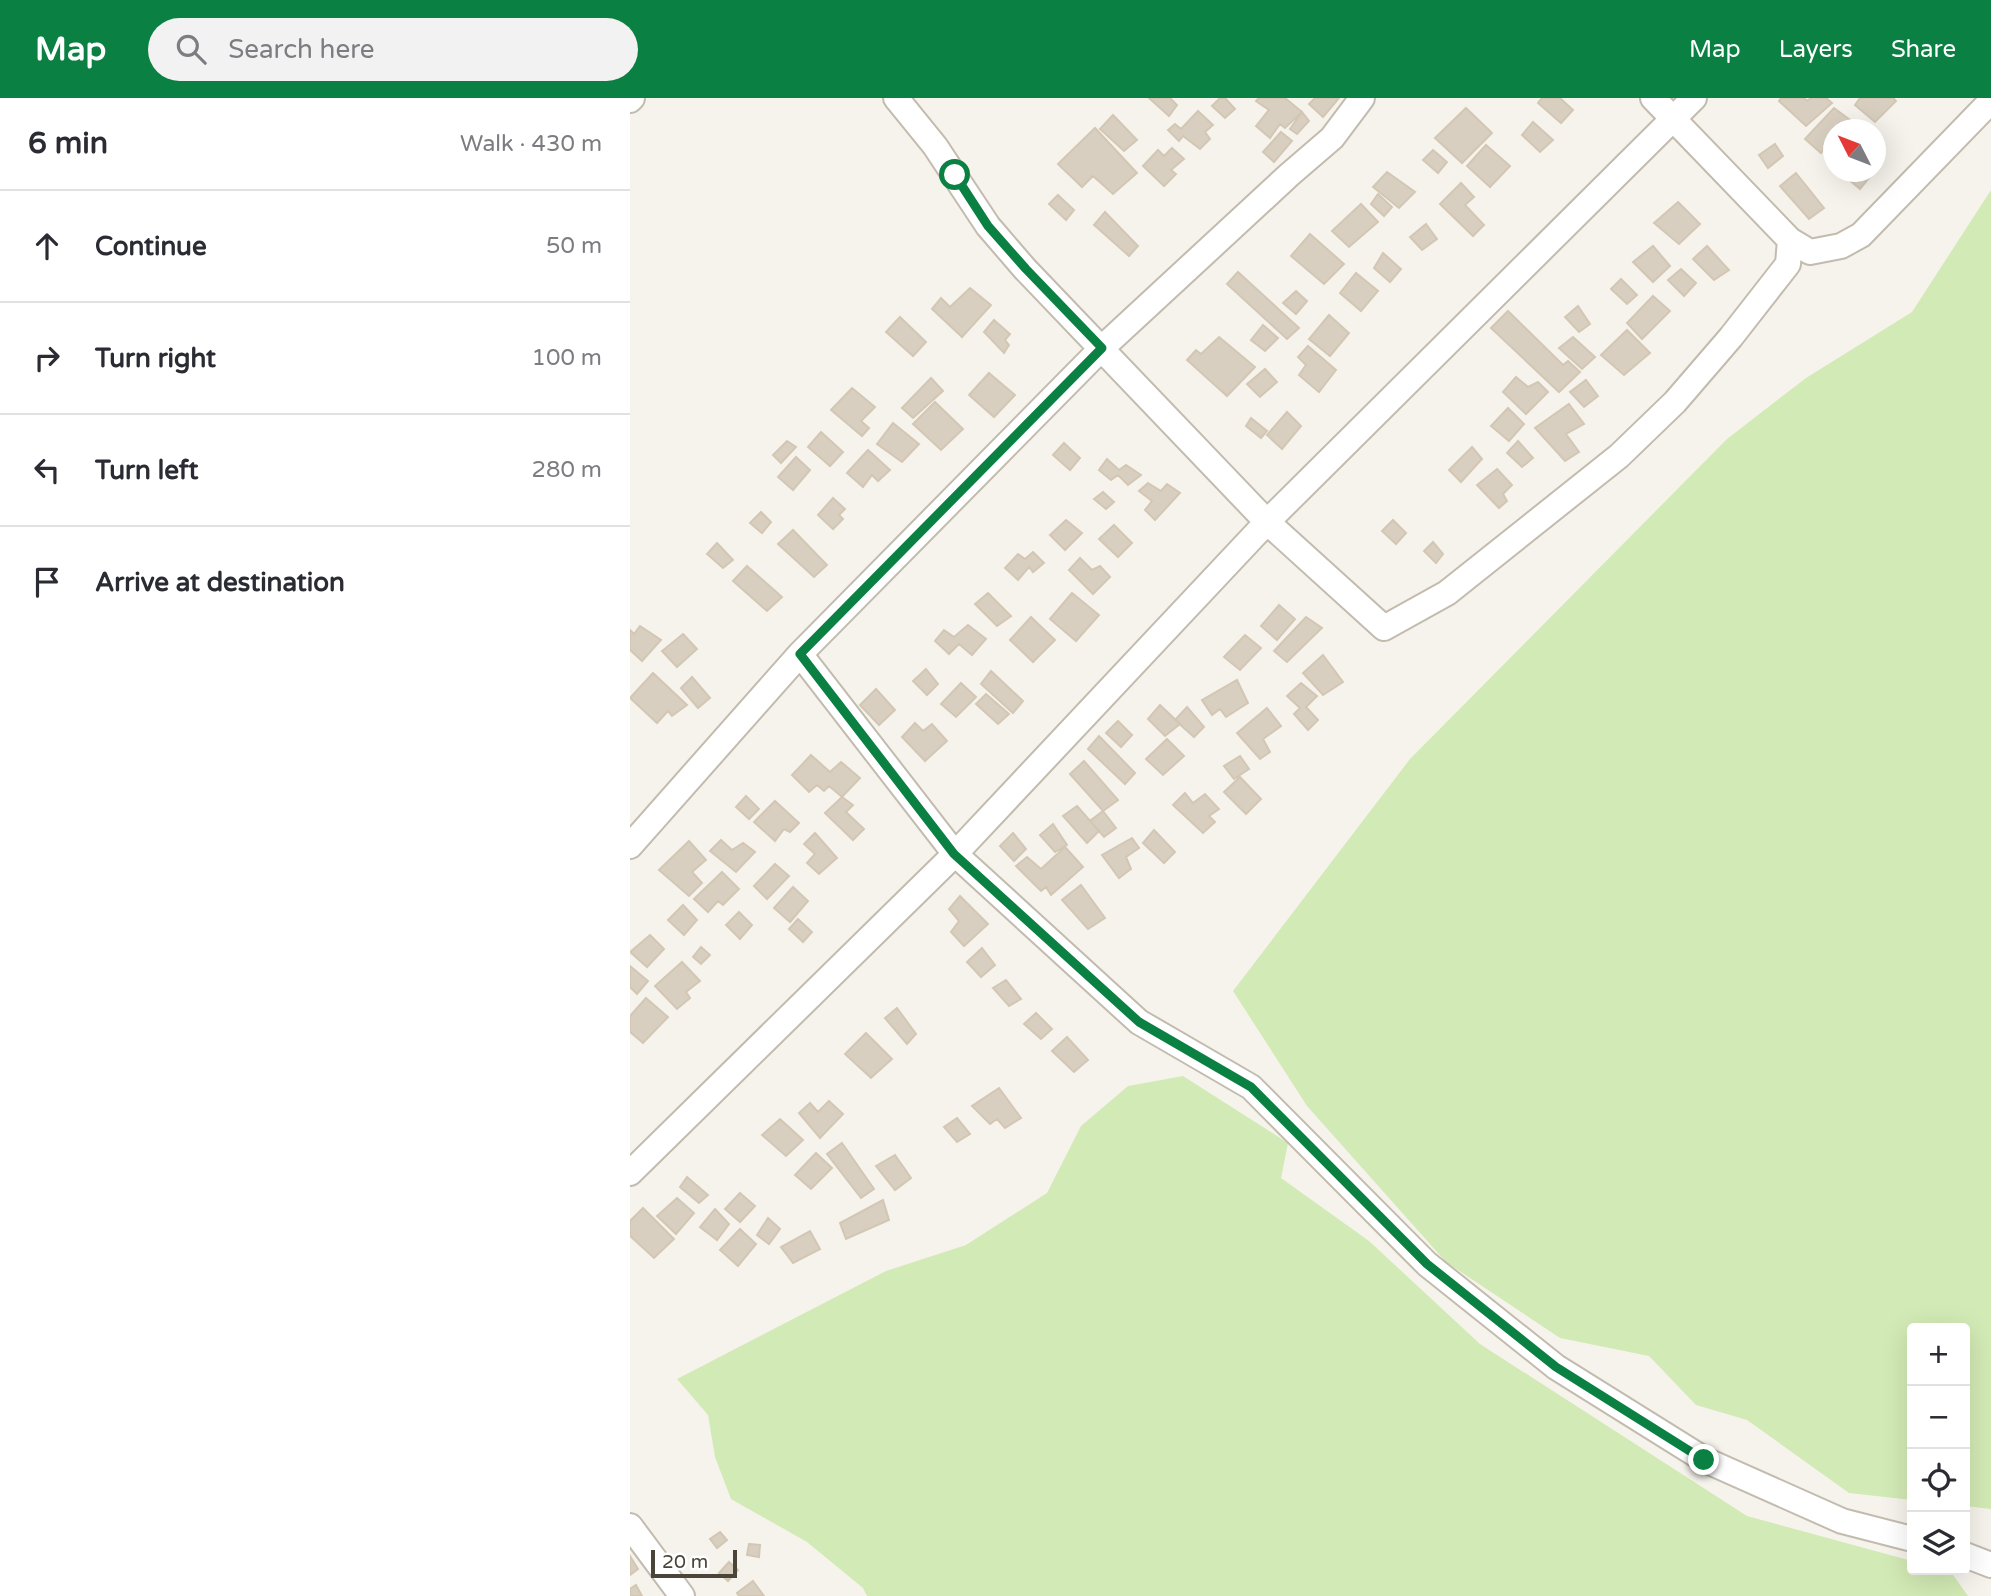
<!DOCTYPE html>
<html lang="en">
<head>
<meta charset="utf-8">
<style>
	body { margin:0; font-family:"Varela Round",sans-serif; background:#f2f2f3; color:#2b2b33 }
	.controls { position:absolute; right:21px; bottom:21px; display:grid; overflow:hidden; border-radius:7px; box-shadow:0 7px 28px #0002 }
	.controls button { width:63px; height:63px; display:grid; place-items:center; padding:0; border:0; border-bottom:2px solid #e1e1e2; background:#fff; color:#2b2b33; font:35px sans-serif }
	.compass { position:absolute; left:1193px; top:21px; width:63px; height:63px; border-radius:50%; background:#fff; box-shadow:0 7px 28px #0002; rotate:312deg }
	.scale { position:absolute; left:21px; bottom:18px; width:86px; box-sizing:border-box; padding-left:7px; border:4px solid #4b4439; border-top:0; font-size:19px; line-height:24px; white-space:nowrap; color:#4b4439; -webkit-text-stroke:5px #fff; paint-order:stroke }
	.stop { position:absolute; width:21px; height:21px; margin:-16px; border:5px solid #0b8043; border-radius:50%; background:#fff }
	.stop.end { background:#0b8043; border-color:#fff; box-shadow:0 2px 7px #0008 }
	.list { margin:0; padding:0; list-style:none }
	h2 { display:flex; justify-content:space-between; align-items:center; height:91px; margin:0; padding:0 28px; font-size:30px }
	h2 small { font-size:23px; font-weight:400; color:#7c7c81 }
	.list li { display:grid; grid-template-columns:46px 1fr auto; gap:21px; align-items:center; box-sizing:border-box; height:112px; padding:0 28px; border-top:2px solid #e1e1e2 }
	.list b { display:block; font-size:26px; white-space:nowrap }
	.list em { font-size:23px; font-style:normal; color:#7c7c81 }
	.icon { flex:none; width:38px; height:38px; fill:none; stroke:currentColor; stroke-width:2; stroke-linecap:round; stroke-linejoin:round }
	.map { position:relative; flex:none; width:1361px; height:1498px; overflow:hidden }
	header { display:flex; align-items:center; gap:42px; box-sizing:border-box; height:98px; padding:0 35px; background:#0b8043; color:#fff }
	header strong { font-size:33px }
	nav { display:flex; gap:38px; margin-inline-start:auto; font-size:24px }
	.search { width:490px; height:63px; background:#f2f2f3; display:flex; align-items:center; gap:18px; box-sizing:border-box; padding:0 24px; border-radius:38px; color:#7c7c81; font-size:26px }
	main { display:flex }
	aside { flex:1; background:#fff }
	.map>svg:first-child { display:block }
</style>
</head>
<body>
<header>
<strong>Map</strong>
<div class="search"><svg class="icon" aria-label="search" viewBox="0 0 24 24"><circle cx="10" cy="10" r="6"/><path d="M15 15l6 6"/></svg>Search here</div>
<nav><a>Map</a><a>Layers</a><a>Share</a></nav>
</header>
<main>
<aside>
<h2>6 min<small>Walk · 430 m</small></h2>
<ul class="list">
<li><svg class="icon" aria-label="ahead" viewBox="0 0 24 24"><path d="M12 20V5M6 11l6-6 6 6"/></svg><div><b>Continue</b></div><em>50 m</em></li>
<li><svg class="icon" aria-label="right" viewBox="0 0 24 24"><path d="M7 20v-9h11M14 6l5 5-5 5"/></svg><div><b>Turn right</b></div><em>100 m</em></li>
<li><svg class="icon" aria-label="left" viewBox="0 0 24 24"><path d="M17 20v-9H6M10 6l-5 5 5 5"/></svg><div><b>Turn left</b></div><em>280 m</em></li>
<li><svg class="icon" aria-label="arrive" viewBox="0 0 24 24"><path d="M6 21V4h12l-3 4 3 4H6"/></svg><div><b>Arrive at destination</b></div></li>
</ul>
</aside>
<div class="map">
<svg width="1361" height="1498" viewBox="0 0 1361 1498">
	<rect width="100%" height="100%" fill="#f6f3ec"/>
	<path fill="#d2eab5" d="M1361 92V1411L1335 1408V1230H1282V1402L1219 1395 1117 1322 1066 1307 1019 1258 930 1240 816 1164 677 1008 603 893 780 661 1097 341 1176 280 1282 214Z
		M553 978 658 1045 651 1080 739 1143 850 1246 1117 1418 1282 1463V1472L1321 1474 1338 1498H237L233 1490 177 1444 101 1401 85 1359 78 1317 47 1281 256 1173 336 1147 417 1095 451 1028 498 988Z"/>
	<path fill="#d8cfc1" stroke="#d3c7b4" stroke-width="2" d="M519 0H540L547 7 539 18Z
		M590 0H595L605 11 595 20 582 8Z
		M629 0H655L672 14 655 30 650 26 640 40 626 28 639 12 626 3Z
		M685 0H709L693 19 679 6Z
		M912 0H930L943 12 931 25 908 5Z
		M1151 0H1174L1177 3 1181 0H1196L1202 5 1176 28 1149 3Z
		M1230 0H1263L1266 3 1245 24 1225 7Z
		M836 10 862 35 832 65 805 40Z
		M1204 10 1220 22 1212 32H1204V41L1191 55 1175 41Z
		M568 13 583 27 575 34 580 41 570 51 553 38 549 43 538 32 545 26 551 31Z
		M672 14 679 23 667 36 660 31Z
		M483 17 507 42 494 53 470 31Z
		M1220 22 1232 32H1212Z
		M903 24 923 42 910 54 892 37Z
		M465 30 507 75 483 96 463 78 452 89 428 66Z
		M651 34 662 43 644 64 633 54Z
		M1145 46 1153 58 1138 70 1129 57Z
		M856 47 880 68 860 89 837 68Z
		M542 50 554 61 541 72 546 76 534 88 513 68 528 52 534 58Z
		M803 52 817 64 808 75 793 62Z
		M757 74 785 94 769 110 743 89Z
		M1210 74H1238L1242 76 1230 91Z
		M1166 75 1194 110 1179 121 1150 88Z
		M831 85 844 99 835 107 854 127 843 138 810 106Z
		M748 96 762 109 754 118 741 106Z
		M428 97 444 112 436 122 419 106Z
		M1048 104 1070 126 1049 146 1024 125Z
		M731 106 748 124 719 149 702 133Z
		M475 114 508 148 499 158 464 127Z
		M796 126 807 141 792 152 780 139Z
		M680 136 714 166 694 186 661 158Z
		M1023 148 1040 168 1023 184 1003 164Z
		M1077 148 1099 172 1084 182 1063 161Z
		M753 155 771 171 760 184 744 170Z
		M1051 171 1066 185 1054 198 1038 182Z
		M608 174 669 230 657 241 597 186Z
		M726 175 748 193 731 213 710 195Z
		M991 181 1007 197 997 206 981 191Z
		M340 190 361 207 332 239 302 211 311 200 320 209Z
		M666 193 677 203 666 216 653 205Z
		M1023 198 1040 213 1012 241 997 225Z
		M948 208 960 226 949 234 935 219Z
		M878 213 933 267 938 263 950 274 929 294 861 230Z
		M699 217 719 235 700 258 679 241Z
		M270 219 296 244 283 258 256 234Z
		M364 222 380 236 375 242 379 247 374 255 354 234Z
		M633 227 648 240 635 253 621 242Z
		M997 232 1020 255 994 277 971 257Z
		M589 239 625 269 597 298 557 262 566 252 571 256Z
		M943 239 965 259 952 271 929 250Z
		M678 248 706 272 689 294 669 277 676 267 668 259Z
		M635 271 647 284 630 299 617 286Z
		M359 275 385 297 364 319 339 297Z
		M886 279 898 289 908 284 918 294 896 316 873 294Z
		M301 280 313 293 283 320 272 310Z
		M956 282 968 298 954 309 940 294Z
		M222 290 245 309 231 323 239 330 232 338 201 312Z
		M305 304 333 331 311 352 283 326Z
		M939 306 954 326 936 336 949 354 935 363 905 330Z
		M878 310 894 326 879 343 861 328Z
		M657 314 671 328 652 351 637 337Z
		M621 320 637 333 631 340 616 328Z
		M263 325 289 346 272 364 247 346Z
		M191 334 213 354 200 368 178 349Z
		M157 343 166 349 151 365 143 357Z
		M888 343 903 360 892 369 877 355Z
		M434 345 450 360 440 372 423 357Z
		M842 349 852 361 831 384 819 372Z
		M238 352 260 372 248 383 242 377 233 389 217 375Z
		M166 359 180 372 163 392 148 379Z
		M477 361 489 372 496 367 511 377 498 387 488 377 481 382 469 372Z
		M867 371 882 387 873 396 877 403 869 410 847 387Z
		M518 385 531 393 537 386 550 395 525 422 515 412 522 403 509 393Z
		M473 394 484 404 476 411 464 401Z
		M203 400 215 411 209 417 213 421 203 431 188 417Z
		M131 414 141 424 132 435 120 425Z
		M436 422 452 435 435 452 420 437Z
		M763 422 776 435 766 446 752 433Z
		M484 427 502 445 488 459 469 441Z
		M163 432 197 467 184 479 148 446Z
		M803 444 813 456 806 465 794 453Z
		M87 445 103 462 93 470 77 456Z
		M403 454 414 465 403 474 399 469 388 482 375 470 388 456 395 461Z
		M450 460 462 472 470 468 480 479 463 496 439 472Z
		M117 468 152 499 137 513 103 483Z
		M358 495 381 518 367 528 345 506Z
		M442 495 469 517 446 543 420 521Z
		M649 507 665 521 647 542 631 528Z
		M401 519 425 542 403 564 380 542Z
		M676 519 692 530 657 564 644 553Z
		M338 527 356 541 342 557 329 546 319 556 305 543 314 532 324 539Z
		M10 528 31 542 12 563 0 552V532L4 536Z
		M53 536 67 551 47 569 32 553Z
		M615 537 631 550 610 572 594 559Z
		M693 557 713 584 693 597 673 575Z
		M296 571 308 586 297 597 283 583Z
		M361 573 393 603 383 615 351 586Z
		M23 575 57 607 42 618 38 613 27 625 0 600Z
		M62 579 80 600 68 610 51 590Z
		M607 582 618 605 596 619 590 611 582 617 572 602Z
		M331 585 346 599 326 619 311 606Z
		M671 585 687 598 676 609 688 622 678 632 664 616 670 610 657 598Z
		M246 591 265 612 249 627 230 607Z
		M356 596 379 616 368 626 346 606Z
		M530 607 550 626 535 638 518 621Z
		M557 609 574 629 564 639 545 622Z
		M637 610 651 628 633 641 640 654 630 661 607 635Z
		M488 623 502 637 491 649 476 635Z
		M285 625 293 633 302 626 317 643 295 663 272 639Z
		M469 638 505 675 495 686 458 651Z
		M537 641 554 658 533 677 516 661Z
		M181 657 200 674 211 664 230 680 212 699 199 688 194 693 187 687 179 694 162 677Z
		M610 658 619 671 604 681 594 668Z
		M454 663 488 702 473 713 440 676Z
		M610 679 631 701 616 716 594 694Z
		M555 695 563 705 575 696 589 711 579 718 585 724 573 735 543 707Z
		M116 698 129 711 119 721 106 709Z
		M212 699 223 707 216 714 234 731 223 742 195 715Z
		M145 703 169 725 160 734 154 731 145 743 124 724Z
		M447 708 469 733 457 745 433 718Z
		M473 713 486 730 474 739 460 723Z
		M423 726 437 747 425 754 410 737Z
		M524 732 545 754 534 765 513 745Z
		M185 735 207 760 189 776 177 765 185 756 174 746Z
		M383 735 396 751 384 763 370 748Z
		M502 740 509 750 496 759 501 771 489 780 472 757Z
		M91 742 102 752 113 745 125 754 106 774 80 753Z
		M59 743 76 762 62 774 72 785 59 798 29 772Z
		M435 749 453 769 421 797 416 789 411 793 386 768 397 759 411 771Z
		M145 766 159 778 137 801 124 788Z
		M92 774 109 791 93 807 88 803 78 814 64 801Z
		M451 787 475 820 458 831 432 802Z
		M163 789 178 803 160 824 144 810Z
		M330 798 358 826 334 848 321 834 329 823 319 811Z
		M53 807 67 822 54 837 38 822Z
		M109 814 122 827 110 841 96 827Z
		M168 821 182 834 173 844 159 831Z
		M20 837 34 851 17 869 0 854Z
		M71 849 80 857 71 866 63 859Z
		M352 850 365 867 351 879 337 864Z
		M52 864 70 883 56 894 60 900 47 911 25 888Z
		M0 868 18 883 7 896 0 889Z
		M376 882 391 901 379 908 363 890Z
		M16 900 38 919 13 945 0 934V918Z
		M267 910 286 936 277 946 255 920Z
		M406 915 422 931 411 941 394 926Z
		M236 935 262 961 241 980 215 956Z
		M437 939 458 962 444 974 422 953Z
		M369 990 391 1020 375 1030 367 1021 360 1026 342 1008Z
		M199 1003 213 1016 190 1040 169 1015 180 1005 188 1014Z
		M327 1020 340 1036 327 1044 314 1029Z
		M150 1021 173 1042 156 1058 132 1037Z
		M212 1045 244 1091 231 1100 197 1056Z
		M186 1055 202 1070 181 1091 165 1077Z
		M265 1057 281 1080 265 1092 246 1068Z
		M57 1079 78 1097 69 1105 50 1089Z
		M110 1095 125 1108 110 1124 95 1111Z
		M47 1100 64 1115 46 1136 27 1118Z
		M253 1102 259 1122 216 1141 210 1125Z
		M13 1110 44 1141 24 1160 0 1138V1123Z
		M85 1111 99 1126 87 1142 70 1129Z
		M138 1120 150 1131 139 1146 127 1137Z
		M110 1131 126 1146 108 1168 90 1152Z
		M180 1133 190 1151 163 1165 151 1149Z
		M90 1434 97 1442 87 1450 80 1441Z
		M119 1446 130 1447 129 1459 117 1457Z
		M0 1458 8 1471 0 1477Z
		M99 1464 108 1472 98 1483 89 1475Z
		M123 1483 134 1498H109L107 1495Z
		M6 1487 12 1498H0V1491Z"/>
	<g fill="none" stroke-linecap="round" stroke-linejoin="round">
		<defs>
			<path id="street" d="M266 0 305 48 358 128 395 171 637 424 754 530 817 495 989 358 1045 304 1101 239 1158 166 1160 142
				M1023 0 1160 142 1180 154 1211 148 1231 137 1361 3
				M0 2 2 0
				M170 556 325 756 509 924 621 989 797 1166 926 1269 1075 1362 1212 1423 1282 1441
				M0 748 170 556 472 250 659 77 702 40 732 0
				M0 1075 325 756 637 424 1064 0
				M0 1428 52 1498
				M1335 1457 1361 1467"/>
		</defs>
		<use href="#street" stroke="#c2bbae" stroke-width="28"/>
		<use href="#street" stroke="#fff" stroke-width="24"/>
	</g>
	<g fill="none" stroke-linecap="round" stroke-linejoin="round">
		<path stroke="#0b8043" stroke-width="9" d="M325 77 358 128 396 171 472 250 170 556 324 756 509 924 621 989 797 1166 926 1269 1074 1362"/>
	</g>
</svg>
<div class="controls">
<button>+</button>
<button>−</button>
<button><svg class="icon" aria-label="locate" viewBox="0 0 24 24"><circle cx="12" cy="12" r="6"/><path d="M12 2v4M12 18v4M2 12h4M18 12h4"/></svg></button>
<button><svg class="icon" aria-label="layers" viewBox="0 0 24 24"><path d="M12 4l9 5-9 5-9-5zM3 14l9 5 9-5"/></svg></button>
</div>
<svg class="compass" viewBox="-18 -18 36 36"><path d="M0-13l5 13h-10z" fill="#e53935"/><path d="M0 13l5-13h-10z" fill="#7c7c81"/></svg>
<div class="scale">20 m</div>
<div class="stop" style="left:325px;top:77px"></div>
<div class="stop end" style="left:1074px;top:1362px"></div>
</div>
</main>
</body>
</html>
